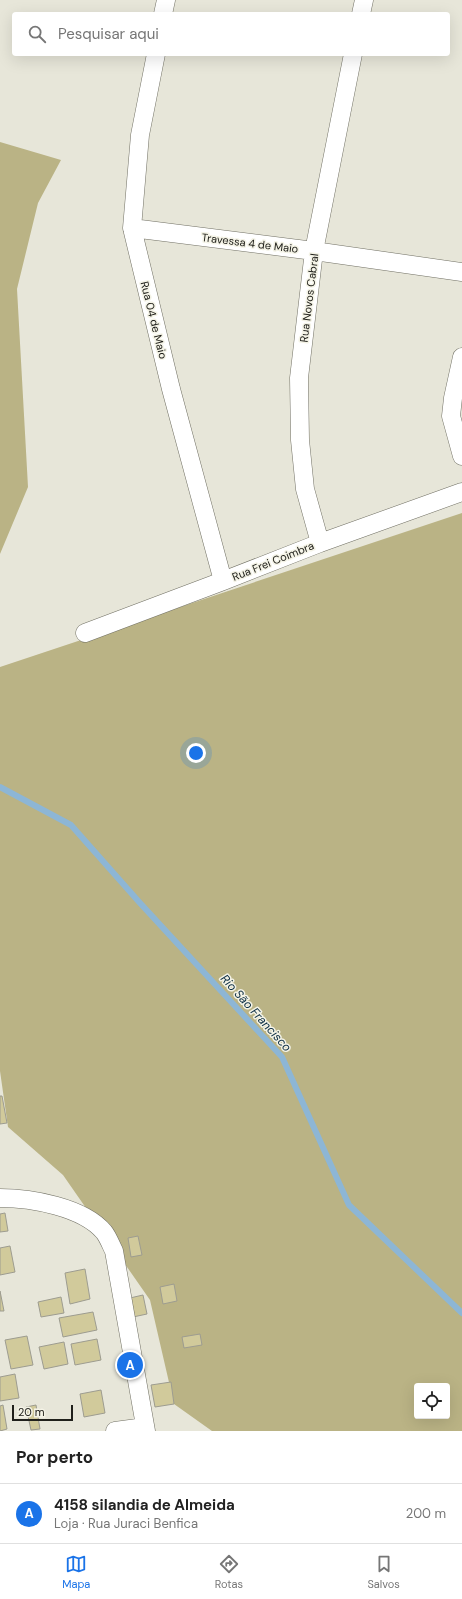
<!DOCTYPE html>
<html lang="pt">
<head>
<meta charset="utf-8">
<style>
	body { margin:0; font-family:"DM Sans",sans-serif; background:#f6f6f6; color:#222 }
	.controls { position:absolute; right:12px; bottom:12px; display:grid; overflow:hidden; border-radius:4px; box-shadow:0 4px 16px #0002 }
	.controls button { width:36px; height:36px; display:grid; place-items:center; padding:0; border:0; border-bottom:1px solid #e0e0e0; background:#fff; color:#222; font:20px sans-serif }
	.scale { position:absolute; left:12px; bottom:10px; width:61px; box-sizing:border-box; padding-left:4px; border:2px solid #20201b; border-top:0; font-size:11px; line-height:14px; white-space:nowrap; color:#20201b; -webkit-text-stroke:3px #f4f3e6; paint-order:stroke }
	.you { position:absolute; left:196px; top:753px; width:14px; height:14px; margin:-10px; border:3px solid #fff; border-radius:50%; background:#1a73e8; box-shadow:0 0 0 6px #1a73e833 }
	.badge { display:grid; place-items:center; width:26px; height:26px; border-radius:50%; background:#1a73e8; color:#fff; font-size:13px; font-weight:700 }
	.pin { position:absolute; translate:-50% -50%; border:2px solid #fff; box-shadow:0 1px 4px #0006 }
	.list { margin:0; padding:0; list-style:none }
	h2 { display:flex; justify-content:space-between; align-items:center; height:52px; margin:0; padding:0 16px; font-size:17px }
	h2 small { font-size:13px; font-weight:400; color:#767676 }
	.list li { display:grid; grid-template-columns:26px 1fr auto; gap:12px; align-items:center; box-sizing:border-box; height:60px; padding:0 16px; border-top:1px solid #e0e0e0 }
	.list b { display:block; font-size:15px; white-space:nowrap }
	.list p { margin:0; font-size:13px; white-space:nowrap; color:#767676 }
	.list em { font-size:13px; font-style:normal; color:#767676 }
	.icon { flex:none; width:22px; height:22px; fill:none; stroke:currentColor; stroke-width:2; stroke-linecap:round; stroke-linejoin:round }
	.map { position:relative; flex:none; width:462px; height:1431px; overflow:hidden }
	.search { position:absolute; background:#fff; box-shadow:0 4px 16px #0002; left:12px; right:12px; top:12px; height:44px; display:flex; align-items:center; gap:10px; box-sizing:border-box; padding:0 14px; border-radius:4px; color:#767676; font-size:15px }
	.sheet { height:112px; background:#fff }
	nav { display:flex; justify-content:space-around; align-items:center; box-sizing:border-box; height:56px; border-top:1px solid #e0e0e0; background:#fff; font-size:11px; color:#767676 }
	nav a { display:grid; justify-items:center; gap:2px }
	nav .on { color:#1a73e8 }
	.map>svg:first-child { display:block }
</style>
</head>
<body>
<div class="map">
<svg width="462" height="1431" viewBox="0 0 462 1431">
	<rect width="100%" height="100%" fill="#e7e6d9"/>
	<path fill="#bab385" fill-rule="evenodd" d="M0 142 61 160 38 203 17 289 28 487 0 554Z
		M462 513V1431H212L174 1404 150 1300 63 1175 8 1127 0 1071V667ZM417 1386H447V1416H417Z"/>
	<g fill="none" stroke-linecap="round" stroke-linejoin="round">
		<path stroke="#8db6d5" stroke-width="6" d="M0 787 71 825 140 903 282 1057 349 1205 462 1313"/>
	</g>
	<path fill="#d1ca9b" stroke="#9d9c90" d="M0 1096H2L7 1123 0 1124Z
		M5 1213 8 1231 0 1232V1214Z
		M138 1236 142 1255 131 1257 128 1238Z
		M10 1246 15 1272 0 1275V1248Z
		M85 1269 90 1299 70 1304 65 1273Z
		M174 1284 177 1301 163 1304 160 1287Z
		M0 1291 4 1311H0Z
		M143 1295 147 1314 133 1317 130 1298Z
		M61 1297 64 1313 41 1317 38 1302Z
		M93 1312 97 1330 63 1337 59 1318Z
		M200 1334 202 1345 184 1348 182 1337Z
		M27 1336 33 1365 11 1369 5 1340Z
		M97 1339 101 1360 75 1365 71 1344Z
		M64 1342 68 1364 44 1369 39 1347Z
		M15 1374 19 1398 0 1401V1377Z
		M171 1382 174 1404 155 1407 151 1385Z
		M101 1390 105 1413 84 1417 80 1394Z
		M3 1405 7 1429 0 1431V1406Z
		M36 1405 40 1429 31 1430 26 1407Z"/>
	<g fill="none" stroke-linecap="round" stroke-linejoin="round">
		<defs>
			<path id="minor" d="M163 14 166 0
				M361 14 364 0
				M156 54 140 135 132 228 171 389 223 581
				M132 228 314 251 462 272
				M462 357 453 398 451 416 462 456
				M320 543 305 489 300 440 299 378 314 251 353 54
				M85 633 223 581 320 543 462 492
				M0 1198C31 1198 83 1207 104 1232 108 1237 111 1245 114 1251L146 1431
				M115 1431 145 1427"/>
		</defs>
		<use href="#minor" stroke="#717064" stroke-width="19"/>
		<use href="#minor" stroke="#fff" stroke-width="18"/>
	</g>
	<g text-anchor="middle" stroke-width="3" stroke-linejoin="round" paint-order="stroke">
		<g font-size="11" fill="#20201b" stroke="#f4f3e6">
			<text transform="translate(250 243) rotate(7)" y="4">Travessa 4 de Maio</text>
			<text transform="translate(309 298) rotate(-83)" y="4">Rua Novos Cabral</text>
			<text transform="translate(154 320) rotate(76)" y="4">Rua 04 de Maio</text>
			<text transform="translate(273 561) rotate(-22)" y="4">Rua Frei Coimbra</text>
		</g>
		<g font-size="12" font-style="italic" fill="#0b2d43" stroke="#f4f3e6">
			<text transform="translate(256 1013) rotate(48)" y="4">Rio São Francisco</text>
		</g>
	</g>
</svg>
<div class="controls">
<button><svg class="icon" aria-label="locate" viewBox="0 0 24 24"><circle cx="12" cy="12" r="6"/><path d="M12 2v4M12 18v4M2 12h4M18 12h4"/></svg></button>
</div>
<div class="scale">20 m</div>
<div class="you"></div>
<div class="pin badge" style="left:130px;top:1365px">A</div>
<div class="search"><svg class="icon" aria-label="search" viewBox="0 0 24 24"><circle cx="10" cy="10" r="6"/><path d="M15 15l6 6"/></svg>Pesquisar aqui</div>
</div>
<section class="sheet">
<h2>Por perto<small></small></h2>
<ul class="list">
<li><span class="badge">A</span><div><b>4158 silandia de Almeida</b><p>Loja · Rua Juraci Benfica</p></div><em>200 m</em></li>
</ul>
</section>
<nav>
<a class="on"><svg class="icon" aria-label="map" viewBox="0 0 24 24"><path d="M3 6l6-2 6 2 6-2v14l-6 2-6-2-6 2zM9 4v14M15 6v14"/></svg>Mapa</a>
<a><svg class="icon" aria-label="directions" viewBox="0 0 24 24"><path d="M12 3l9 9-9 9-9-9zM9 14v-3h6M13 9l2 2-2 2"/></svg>Rotas</a>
<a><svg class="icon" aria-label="saved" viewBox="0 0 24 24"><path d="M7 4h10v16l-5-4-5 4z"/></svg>Salvos</a>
</nav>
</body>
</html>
